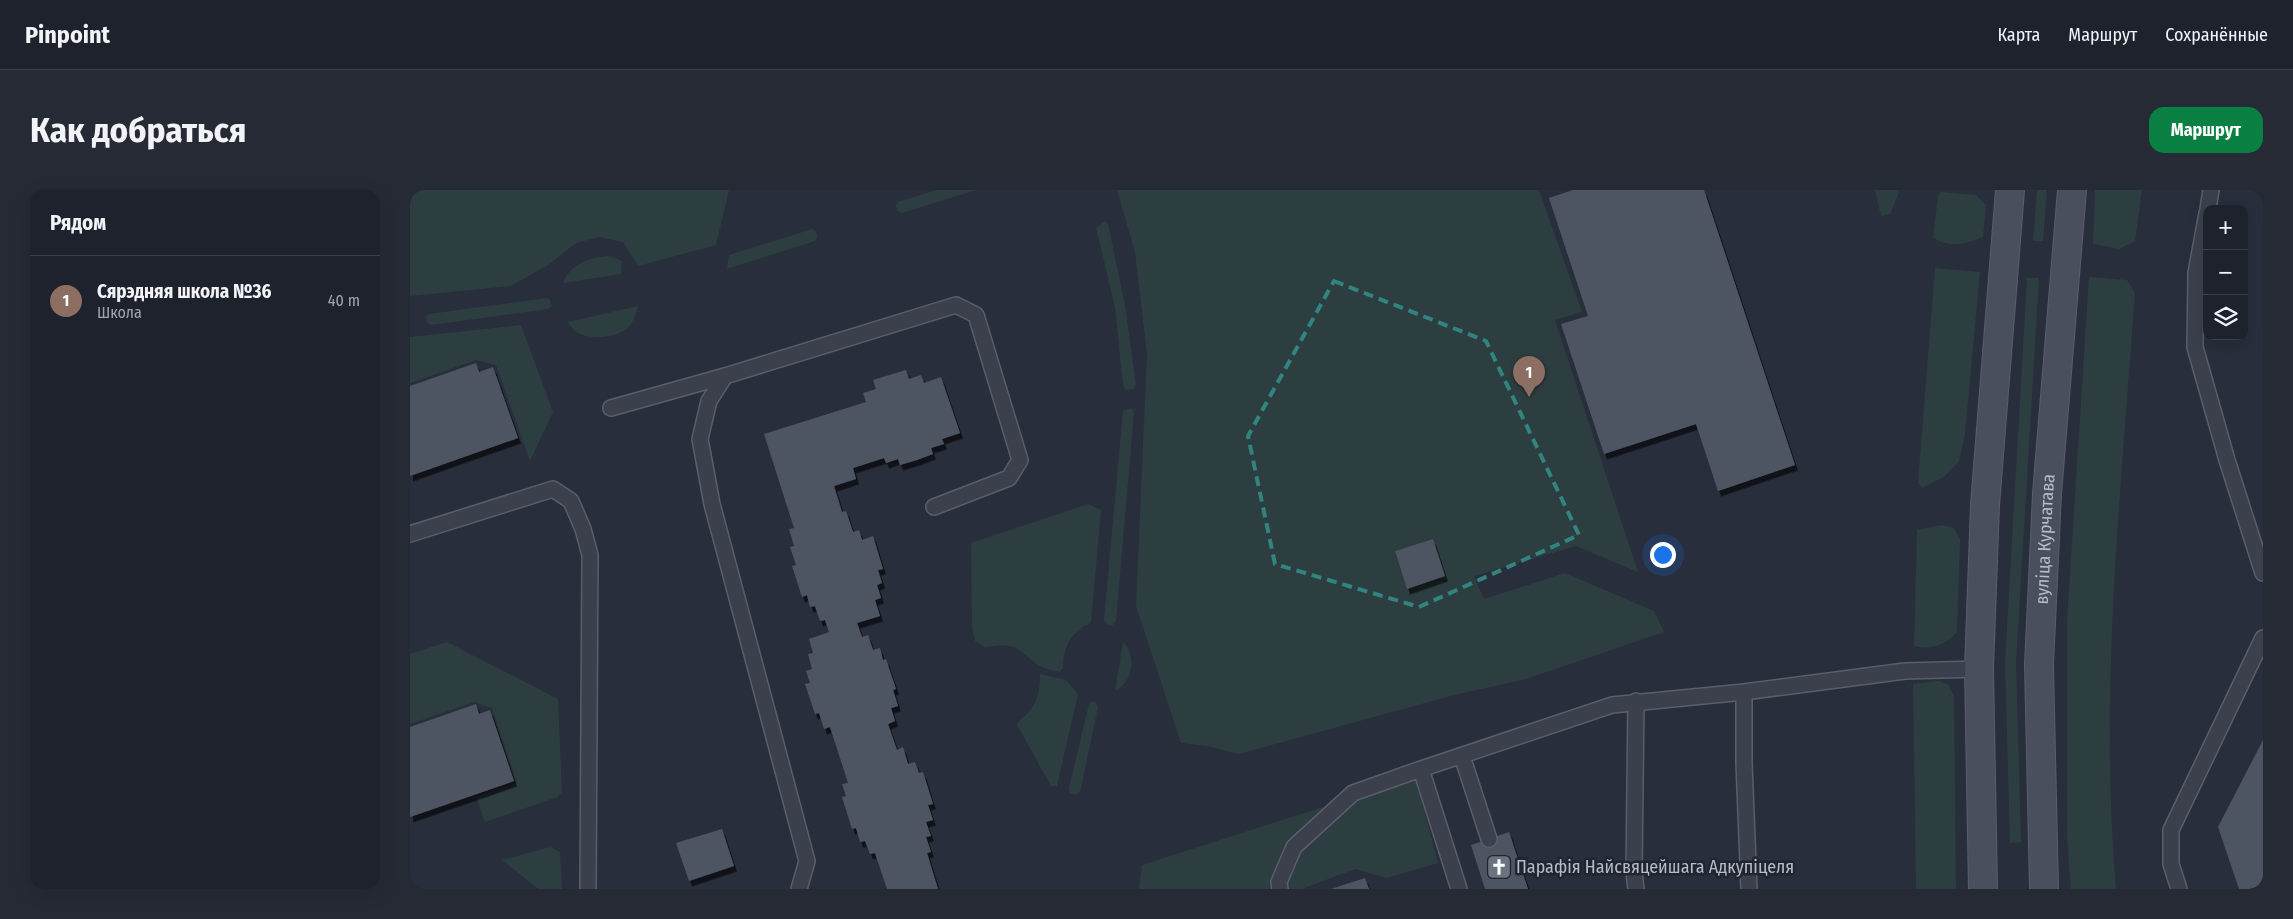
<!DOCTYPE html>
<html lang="ru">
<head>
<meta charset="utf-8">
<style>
	body { margin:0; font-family:"Fira Sans Condensed",sans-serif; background:#262a35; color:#f1f3f6 }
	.controls { position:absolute; right:15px; top:15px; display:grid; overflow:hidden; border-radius:10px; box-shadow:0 5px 20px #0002 }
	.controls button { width:45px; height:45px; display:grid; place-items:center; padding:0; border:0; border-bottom:1px solid #3c3f49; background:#1e222d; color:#f1f3f6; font:25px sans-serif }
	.you { position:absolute; left:1252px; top:364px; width:18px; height:18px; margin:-12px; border:4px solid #fff; border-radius:50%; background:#1a73e8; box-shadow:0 0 0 8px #1a73e833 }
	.badge { display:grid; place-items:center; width:32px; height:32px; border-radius:50%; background:#0b8043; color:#fff; font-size:16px; font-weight:700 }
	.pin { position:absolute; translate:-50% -41px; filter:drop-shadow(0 1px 2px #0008) }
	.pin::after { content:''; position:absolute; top:26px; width:18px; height:15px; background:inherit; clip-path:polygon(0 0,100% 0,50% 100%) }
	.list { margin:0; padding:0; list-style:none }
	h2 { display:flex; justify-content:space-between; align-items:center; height:65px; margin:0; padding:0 20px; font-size:21px }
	h2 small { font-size:16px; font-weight:400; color:#a1a4aa }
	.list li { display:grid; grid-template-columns:32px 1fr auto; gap:15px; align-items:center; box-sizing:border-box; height:90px; padding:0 20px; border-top:1px solid #3c3f49 }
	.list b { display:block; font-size:19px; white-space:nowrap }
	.list p { margin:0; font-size:16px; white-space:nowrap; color:#a1a4aa }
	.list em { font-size:16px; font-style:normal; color:#a1a4aa }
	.icon { flex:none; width:28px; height:28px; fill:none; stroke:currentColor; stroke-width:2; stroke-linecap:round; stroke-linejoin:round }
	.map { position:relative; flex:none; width:1853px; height:699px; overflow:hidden; border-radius:15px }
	header { display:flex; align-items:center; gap:30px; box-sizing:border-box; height:70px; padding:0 25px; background:#1e222d; border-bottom:1px solid #3c3f49 }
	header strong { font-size:24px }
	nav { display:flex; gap:28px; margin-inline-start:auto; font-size:18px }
	.intro { display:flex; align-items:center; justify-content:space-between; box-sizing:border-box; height:120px; padding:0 30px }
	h1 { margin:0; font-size:35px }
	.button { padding:12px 22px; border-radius:15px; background:#0b8043; color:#fff; font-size:18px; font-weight:700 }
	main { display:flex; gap:30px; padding:0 30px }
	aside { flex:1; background:#1e222d; border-radius:15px; box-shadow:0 5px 20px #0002 }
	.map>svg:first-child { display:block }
</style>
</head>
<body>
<header>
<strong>Pinpoint</strong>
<nav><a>Карта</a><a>Маршрут</a><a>Сохранённые</a></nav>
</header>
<div class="intro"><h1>Как добраться</h1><a class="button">Маршрут</a></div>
<main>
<aside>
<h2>Рядом<small></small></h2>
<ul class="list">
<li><span class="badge" style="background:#8d6e63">1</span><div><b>Сярэдняя школа №36</b><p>Школа</p></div><em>40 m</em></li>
</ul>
</aside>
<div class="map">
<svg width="1853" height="699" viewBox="0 0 1853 699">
	<defs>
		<filter id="shadow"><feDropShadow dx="3" dy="5.5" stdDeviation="0" flood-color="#0009"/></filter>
	</defs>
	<rect width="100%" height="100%" fill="#282e3c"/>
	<path fill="#2d3e41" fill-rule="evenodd" d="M0 0H319L306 55 228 76 213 52 189 47 166 53 138 75 101 96 0 106Z
		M526 0H566L492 23 487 21 486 16 488 12Z
		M707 0H1129L1172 122 1145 130 1228 382 1166 356 1064 386 1074 409 1155 383 1244 421 1254 442 1116 489 1044 505 829 564 797 556 771 553 726 416 737 164 725 62ZM1023 349 1035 386 997 399 985 361Z
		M1465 0H1490L1480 24 1471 26Z
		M1627 0H1637L1633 51H1623Z
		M1685 0H1732L1725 51 1709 59 1683 54Z
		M1530 2 1566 5 1576 15 1573 47C1557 54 1538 59 1523 47L1528 6Z
		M695 31 698 34 715 115 726 195 723 199 715 200 713 195 705 117 686 38Z
		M402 39 406 41 407 47 405 51 317 79 319 65Z
		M200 66 212 71 211 84 153 93C161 73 180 67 200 66Z
		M1525 78 1570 82 1555 244 1549 271 1534 287 1512 298 1508 293Z
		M1679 87 1717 90 1725 103C1711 301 1689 500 1706 699H1661L1657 646V431Z
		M1617 88H1629L1606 473 1611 652 1600 653 1595 473Z
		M137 108 140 110 142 116 138 119 21 135 17 132 16 126 19 124Z
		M228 116C226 123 224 132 218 138 206 148 178 151 165 141 163 139 160 135 158 132Z
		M111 135 143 222 120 271 86 175 66 170 0 193V147Z
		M722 218 724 223 706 431 702 436 698 435 694 430 713 221Z
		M678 314 691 320 681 432C678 436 674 435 671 438 657 449 653 462 653 478L650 482C643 480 633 479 627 474 603 456 608 453 574 457L565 451 562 438 561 353Z
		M1532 335 1544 338 1550 349 1547 442C1534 456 1522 460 1504 456L1507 340Z
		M37 452 148 509 152 602 148 607 75 632 66 607 107 593 82 518 64 512 0 534V464Z
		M713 452C727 466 723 492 705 501Z
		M630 484 656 490 668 504 647 596H641L607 535C609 529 613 528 618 523 628 512 630 499 630 484Z
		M1529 491 1538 494 1544 507 1546 699H1506L1503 494Z
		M681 512H685L688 517 670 602 666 605 660 603 659 598 679 514Z
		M1006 587 1028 673 977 688 945 679 892 699H729L732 675Z
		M140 657 150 662 152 699H128L92 670Z"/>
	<path fill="#4e5564" filter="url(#shadow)" d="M1163 0H1294L1385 275 1308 301 1286 234 1194 264 1151 134 1178 126 1139 8Z
		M66 173 69 182 83 177 108 248 0 286V196Z
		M496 180 499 189 511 185 514 193 531 187 550 243 532 249 534 254 521 258 523 264 507 270 490 275 488 269 476 273 474 268 443 278 446 289 424 296 432 322 436 321 443 342 449 340 452 350 463 346 473 379 468 380 472 393 467 395 471 408 465 410 470 426 447 433 452 447 458 445 463 460 470 458 473 470 476 469 486 499 483 500 488 516 481 518 485 531 478 534 487 560 493 557 498 574 505 572 509 583 513 582 523 614 518 615 523 630 516 632 521 646 516 647 521 662 517 663 528 699H477L465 663 460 664 455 651 450 652 446 638 442 639 432 607 436 606 432 594 438 593 420 537 414 539 409 523 405 524 395 494 400 493 396 481 402 479 398 464 403 463 399 449 419 442 415 430 410 431 405 416 400 417 397 405 392 407 382 376 386 375 380 357 384 356 379 339 384 338 354 244 456 212 453 203 466 199 463 190Z
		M1023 349 1035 386 997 399 985 361Z
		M66 514 69 524 80 520 104 591 0 627V537Z
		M1853 550V699H1829L1808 637Z
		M312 639 324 676 279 691 266 653Z
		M1099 642 1118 699H1075L1061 655Z
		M955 688 959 699H921Z"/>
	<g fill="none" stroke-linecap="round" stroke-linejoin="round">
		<defs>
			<path id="lane" d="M1798 19 1801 0
				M1797 23 1786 83 1785 157 1817 270 1853 383
				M201 218 315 186
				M0 344 143 299 161 311 173 339 180 365 178 699
				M1226 511 1224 682 1226 699
				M1052 566 1079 649
				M389 699 397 671 302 314 290 249 299 211 315 186 546 115 566 125 610 270 599 288 524 317
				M870 699 869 692 884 657 943 603 1011 579
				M1049 699 1011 579 1202 515 1334 502
				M1339 699 1334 573V502L1495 481 1569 479
				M1769 699 1761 674V640L1853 448"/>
			<g id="secondary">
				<path d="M1573 699 1569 479 1575 315 1600 0"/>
				<path id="s1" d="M1634 699 1629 475 1637 304 1662 0"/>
			</g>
		</defs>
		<use href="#lane" stroke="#595e6a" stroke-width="18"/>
		<use href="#secondary" stroke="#595e6a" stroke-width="30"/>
		<use href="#lane" stroke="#3b404c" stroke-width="15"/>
		<use href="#secondary" stroke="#4a4f5e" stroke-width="28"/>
	</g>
	<path fill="none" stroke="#318480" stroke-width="4" stroke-dasharray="10 6" stroke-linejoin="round" d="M924 91 1076 151 1169 345 1009 417 865 374 838 246Z"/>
	<defs>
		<symbol id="church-square" viewBox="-11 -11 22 22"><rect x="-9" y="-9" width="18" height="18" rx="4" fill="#6b7280" stroke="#202531"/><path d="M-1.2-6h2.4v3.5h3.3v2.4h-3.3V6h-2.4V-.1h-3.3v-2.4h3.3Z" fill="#fff"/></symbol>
	</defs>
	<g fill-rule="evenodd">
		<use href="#church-square" x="1075" y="663" width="28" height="28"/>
	</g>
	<g text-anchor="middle" stroke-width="5" stroke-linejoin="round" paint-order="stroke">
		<g font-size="18" fill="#b7bcc7" stroke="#202531">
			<text dy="6" stroke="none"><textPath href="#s1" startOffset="350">вуліца Курчатава</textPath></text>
		</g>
		<g font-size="18" fill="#b7bcc7" stroke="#202531" text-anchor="start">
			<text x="1106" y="683">Парафія Найсвяцейшага Адкупіцеля</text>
		</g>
	</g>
</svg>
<div class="controls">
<button>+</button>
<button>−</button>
<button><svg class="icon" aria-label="layers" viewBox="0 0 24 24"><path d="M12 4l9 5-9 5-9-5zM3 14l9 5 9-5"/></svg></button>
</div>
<div class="you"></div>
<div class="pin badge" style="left:1119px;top:207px;background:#8d6e63">1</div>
</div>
</main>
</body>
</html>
